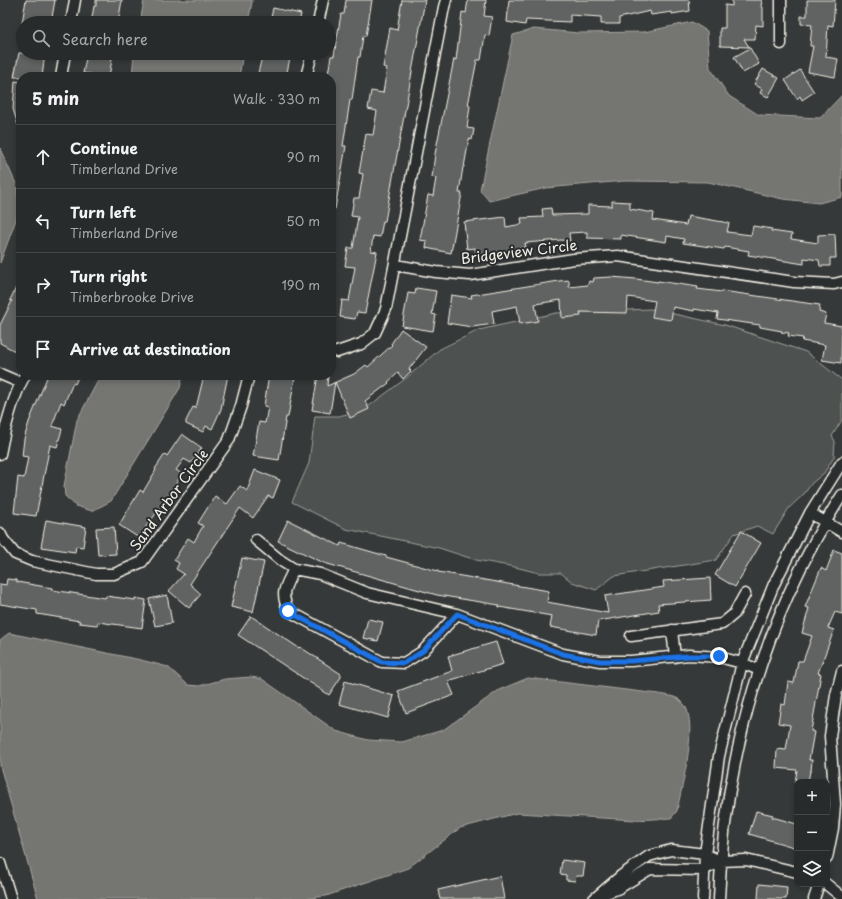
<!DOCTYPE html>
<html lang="en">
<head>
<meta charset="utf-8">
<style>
	body { margin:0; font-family:"Playpen Sans",sans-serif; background:#303333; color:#f1f3f6 }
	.controls { position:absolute; right:12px; bottom:12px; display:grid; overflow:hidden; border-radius:8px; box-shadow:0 2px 6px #0003 }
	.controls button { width:36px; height:36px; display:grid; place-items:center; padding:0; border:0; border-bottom:1px solid #444747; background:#282b2b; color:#f1f3f6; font:20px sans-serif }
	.stop { position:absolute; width:12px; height:12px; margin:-9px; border:3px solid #1a73e8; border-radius:50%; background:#fff }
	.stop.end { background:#1a73e8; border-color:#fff; box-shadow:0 1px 4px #0008 }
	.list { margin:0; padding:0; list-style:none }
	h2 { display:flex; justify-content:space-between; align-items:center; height:52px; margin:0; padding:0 16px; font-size:17px }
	h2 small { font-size:13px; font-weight:400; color:#a5a7a9 }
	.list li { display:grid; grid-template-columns:26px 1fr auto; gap:12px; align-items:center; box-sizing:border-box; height:64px; padding:0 16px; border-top:1px solid #444747 }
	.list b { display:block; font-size:15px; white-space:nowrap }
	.list p { margin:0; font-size:13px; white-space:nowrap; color:#a5a7a9 }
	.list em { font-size:13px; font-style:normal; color:#a5a7a9 }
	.icon { flex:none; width:22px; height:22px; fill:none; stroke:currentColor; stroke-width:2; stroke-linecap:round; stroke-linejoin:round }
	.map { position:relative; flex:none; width:842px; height:899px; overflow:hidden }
	.search { position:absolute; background:#282b2b; box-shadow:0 2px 6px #0003; left:16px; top:16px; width:320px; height:44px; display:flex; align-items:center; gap:10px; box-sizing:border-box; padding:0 14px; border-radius:22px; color:#a5a7a9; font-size:15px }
	.panel { position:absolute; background:#282b2b; box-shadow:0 2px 6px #0003; left:16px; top:72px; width:320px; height:308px; border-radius:16px }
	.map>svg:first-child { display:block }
</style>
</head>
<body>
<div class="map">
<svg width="842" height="899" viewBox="0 0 842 899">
	<rect width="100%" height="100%" fill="#363939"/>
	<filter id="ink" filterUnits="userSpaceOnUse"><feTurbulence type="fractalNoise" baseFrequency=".025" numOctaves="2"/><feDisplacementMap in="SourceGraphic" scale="8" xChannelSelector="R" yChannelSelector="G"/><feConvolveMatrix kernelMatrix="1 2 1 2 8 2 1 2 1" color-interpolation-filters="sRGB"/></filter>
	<g filter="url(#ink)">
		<path fill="#4e514f" stroke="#a1a19c" d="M651 309 725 325 806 352 842 380V420L832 436 835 441 834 457 824 473 812 483 804 494 789 508 773 534 757 526 734 534 716 560 614 576 596 590 572 582 561 573H539L515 567 476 560 439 548 346 529 292 502 309 463 315 416H339L365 409 405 379 440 349 479 330 556 313Z"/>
		<path fill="#757572" stroke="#a8a7a1" d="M144 0H252V2L248 23H140Z
			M692 22 707 31 710 68 729 96 759 115 820 118 842 95V197L819 203 783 199 708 182 624 181 546 188 489 201 480 190 513 35 534 29 579 33 644 32Z
			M134 53H243L239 77H132Z
			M0 148 16 184 20 209 0 263Z
			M101 375H183L180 388 111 501 92 511 76 506 65 496 64 486 77 420Z
			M9 633 141 660 168 667 188 685 199 686 225 679 251 677 262 679 336 731 368 740 402 742 443 730 499 690 528 678 659 694C665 695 675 696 680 700 702 715 681 788 677 811L671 818 636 820 517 813 460 828 408 868 326 896 303 899H38L0 766V640Z"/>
		<path fill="#616362" stroke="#f4f1e8" d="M26 0H55L51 23H22Z
			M96 0H122L118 23H91L94 6H96Z
			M346 0H372L366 36H363L360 57H358L352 100H350L343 146H346L335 209H331V74H328L331 56H334L341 14H344Z
			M402 0H425L385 221H383L380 237 373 236 371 251 377 252 365 313 357 312 355 319 340 317 342 300 349 301 355 267 345 266 348 248H353L358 217 351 216 354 198H359L363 174 359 173 366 134 373 135 377 111 368 109 371 91 383 93 387 68 383 67 390 28 397 30Z
			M468 0H486L484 16 492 17 489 36 485 35 481 60H477L468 105 470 106 467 128 474 129 472 140 469 139 464 167H463L459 193H462L451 253 426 248 427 241 420 240 428 195 433 196 436 178 432 177 435 154 454 59 456 60 462 12 466 13Z
			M509 0H689L690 11 672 14V12L651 15 650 11 619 18V24H601V17L570 15V22L526 20 525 25 507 22Z
			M732 0H762L761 7H763V26L756 25 755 39H744L749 47 720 46V28H725V5L732 6Z
			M807 0H835L833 26 828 25 826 57 838 59 835 77 808 72 813 46H810L812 25 801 24V16H807Z
			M273 8 301 14 299 23H270Z
			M750 48 759 64 743 73 734 57Z
			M19 53H45L42 77H14Z
			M87 53H113L109 77 83 73Z
			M263 53H291L286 77H257Z
			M763 69 779 78 768 97 760 93 762 89 754 84Z
			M800 70 814 92 802 100 800 96 797 99 785 80Z
			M15 81 21 82V127L19 128 13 109Z
			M612 201 630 202V209L654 213 653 220 686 225 688 216 729 223 727 232 751 235 753 226 772 229 771 231 792 234 791 239 818 243V235L835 234 836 258H830V266H820L819 260 804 258V264L767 258 748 255 749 251 725 247 724 249 683 243 684 239 667 236 666 242 621 235V239L587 238V232L569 233 570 241 561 240 525 243 526 247 509 251 476 255 475 248 467 249 464 222 505 217 506 227 522 224 521 218 543 217 542 209 551 208 552 215 588 214V205L612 206Z
			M611 277 636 279 658 282V281L698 287 697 289 722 292V291L820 305 819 312 826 314 824 323 842 326 841 363 822 360 825 345 802 341 803 338 788 336 789 333 781 332 782 331 760 327V325L717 319 718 313 694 309V311L673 307 671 320 652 317 655 301 628 297 627 313 580 312 581 316 562 318 561 300 535 304 538 321 520 324 517 306 492 311 494 324 472 327 447 323 451 295 472 298 471 295 559 281 569 280V287L588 285 589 281 593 282 594 278Z
			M21 278V339L15 351 0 343V325L12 301 10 300Z
			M416 288 436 291 432 314 436 315 433 331 402 326 408 293 415 294Z
			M401 329 426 347 409 369 411 371 403 379 398 373 388 382 389 383 365 401 369 409 350 418 335 382 330 413 312 410 318 375 328 376 327 386 354 374 366 365 368 367 392 345 391 344Z
			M48 375H79L75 384 73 383 64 404 61 402 52 426 62 429 57 447 50 445 36 516 14 513 18 477 24 478 28 457 22 456 24 439 29 422Z
			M204 375H228L221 409 212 429 206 426 203 432 186 424V421L193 407 196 408Z
			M269 375H280L295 377 288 417H286L279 460 253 456 259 422 265 423 268 407 264 406Z
			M182 434 202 448 191 463 184 459 176 470 182 474 165 501 152 519H151L139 538 119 525 140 490 143 492 156 470 155 469 165 454 167 456Z
			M255 470 280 480 273 498 268 496 253 518 240 508 190 584 201 594 189 608 169 591 184 574 176 569 179 563 174 560 188 538 194 542 199 533 203 526 198 523 215 496 227 504 240 486 247 491Z
			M46 520 86 527 83 547 76 546 75 552 41 547Z
			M288 520 340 546 341 543 386 556V557L438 571V572L549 591 547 602 608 613 605 596 664 587 663 581 710 578 711 600 658 604 659 611 598 621 596 635 550 627 552 616 499 607V605L437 595 324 563 278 541Z
			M114 527 116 554 98 555 96 528Z
			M741 531 761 543 735 587 715 575Z
			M834 550 842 553V614L835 612 828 628 834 630 818 673 821 674 811 731 814 732 809 760H812L811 771H810L808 782H795L797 770 776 768 777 749 786 750 790 725 778 723 781 704 785 705 788 682 794 683 798 661H803L812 636 802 633 809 608 805 607 821 568 826 571Z
			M242 558 264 562 253 612 231 607Z
			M7 579 17 580V582L52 588V590L105 598 106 596 135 600V598L146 600 142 628 98 622 97 625 79 623 80 621 37 614V610L0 604V584L6 585Z
			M167 595 172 623 155 626 149 599Z
			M251 616 299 648 300 647 341 674V677L329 695 238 635Z
			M368 619 383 622 378 641 363 638Z
			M496 642 503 664 448 681 454 695 406 713 398 691 452 671 448 656Z
			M345 681 394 696 388 718 339 704Z
			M756 811 773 815 772 817 797 824V848L749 834Z
			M562 860 585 863 583 876H576L575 881 566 880V875L560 874Z
			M500 876 504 899H440L438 890Z
			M759 884 787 887 786 899H758Z"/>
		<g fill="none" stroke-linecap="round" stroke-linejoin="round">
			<defs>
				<path id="minor" d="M71 23 75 0
					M318 23 323 0
					M781 44V0
					M61 77 65 53
					M306 77 312 53
					M395 265 436 272 470 275 574 259 618 256 794 282 834 284 842 282
					M337 352 361 344 375 333 386 309 444 7 446 0
					M0 374 21 383
					M0 454C5 427 12 399 25 375
					M810 513 842 532
					M0 533 3 539 15 554 32 561 96 574H114L142 562 229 440 241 406 249 375
					M256 540 280 560 294 569 320 574 367 593 457 614 563 654 600 661H631L689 655 719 657 742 663 759 670
					M294 569C286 586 279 592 289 611L382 662 404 663 423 651 457 614
					M672 630 675 657
					M631 636 722 624 734 614 745 594
					M827 858 833 828 835 804 830 736 836 695 842 671
					M0 863 11 899
					M826 884 842 897
					M604 894 619 888 650 869 704 870 720 861
					M594 899 622 875 649 856 671 850 705 854 720 861 746 860 797 872
					M703 899 705 854 719 756 742 663 774 584 810 513 842 462
					M719 899C724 757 765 615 842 495
					M814 899 819 884"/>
			</defs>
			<use href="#minor" stroke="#f4f1e8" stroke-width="13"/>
			<use href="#minor" stroke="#2a2d2e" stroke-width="10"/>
		</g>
	</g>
	<g fill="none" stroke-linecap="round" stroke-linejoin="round" filter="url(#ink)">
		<path stroke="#1a73e8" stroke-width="5" d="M288 611 382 662 404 663 423 651 457 614 563 654 600 661H631L689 656H719"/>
	</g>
	<g text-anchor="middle" stroke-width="4" stroke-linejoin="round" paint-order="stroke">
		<g font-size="14" fill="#f4f1e8" stroke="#2a2d2e">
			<text transform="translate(519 252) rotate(-7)" y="5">Bridgeview Circle</text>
			<text transform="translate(169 500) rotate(-54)" y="5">Sand Arbor Circle</text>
		</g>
	</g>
</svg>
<div class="controls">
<button>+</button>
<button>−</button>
<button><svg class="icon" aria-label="layers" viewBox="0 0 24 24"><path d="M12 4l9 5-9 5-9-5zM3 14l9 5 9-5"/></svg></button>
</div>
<div class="stop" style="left:288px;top:611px"></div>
<div class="stop end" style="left:719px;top:656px"></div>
<div class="search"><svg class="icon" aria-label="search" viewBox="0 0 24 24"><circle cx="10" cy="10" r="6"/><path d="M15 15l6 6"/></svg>Search here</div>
<section class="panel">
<h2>5 min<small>Walk · 330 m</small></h2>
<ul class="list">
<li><svg class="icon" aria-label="ahead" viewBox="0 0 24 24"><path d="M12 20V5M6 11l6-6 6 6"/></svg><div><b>Continue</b><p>Timberland Drive</p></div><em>90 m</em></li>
<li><svg class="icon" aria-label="left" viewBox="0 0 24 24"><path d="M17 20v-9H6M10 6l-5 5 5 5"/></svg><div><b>Turn left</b><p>Timberland Drive</p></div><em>50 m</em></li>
<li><svg class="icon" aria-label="right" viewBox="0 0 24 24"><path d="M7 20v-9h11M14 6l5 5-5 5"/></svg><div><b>Turn right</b><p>Timberbrooke Drive</p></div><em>190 m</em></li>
<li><svg class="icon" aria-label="arrive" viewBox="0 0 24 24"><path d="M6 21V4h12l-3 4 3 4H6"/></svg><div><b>Arrive at destination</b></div></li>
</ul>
</section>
</div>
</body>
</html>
